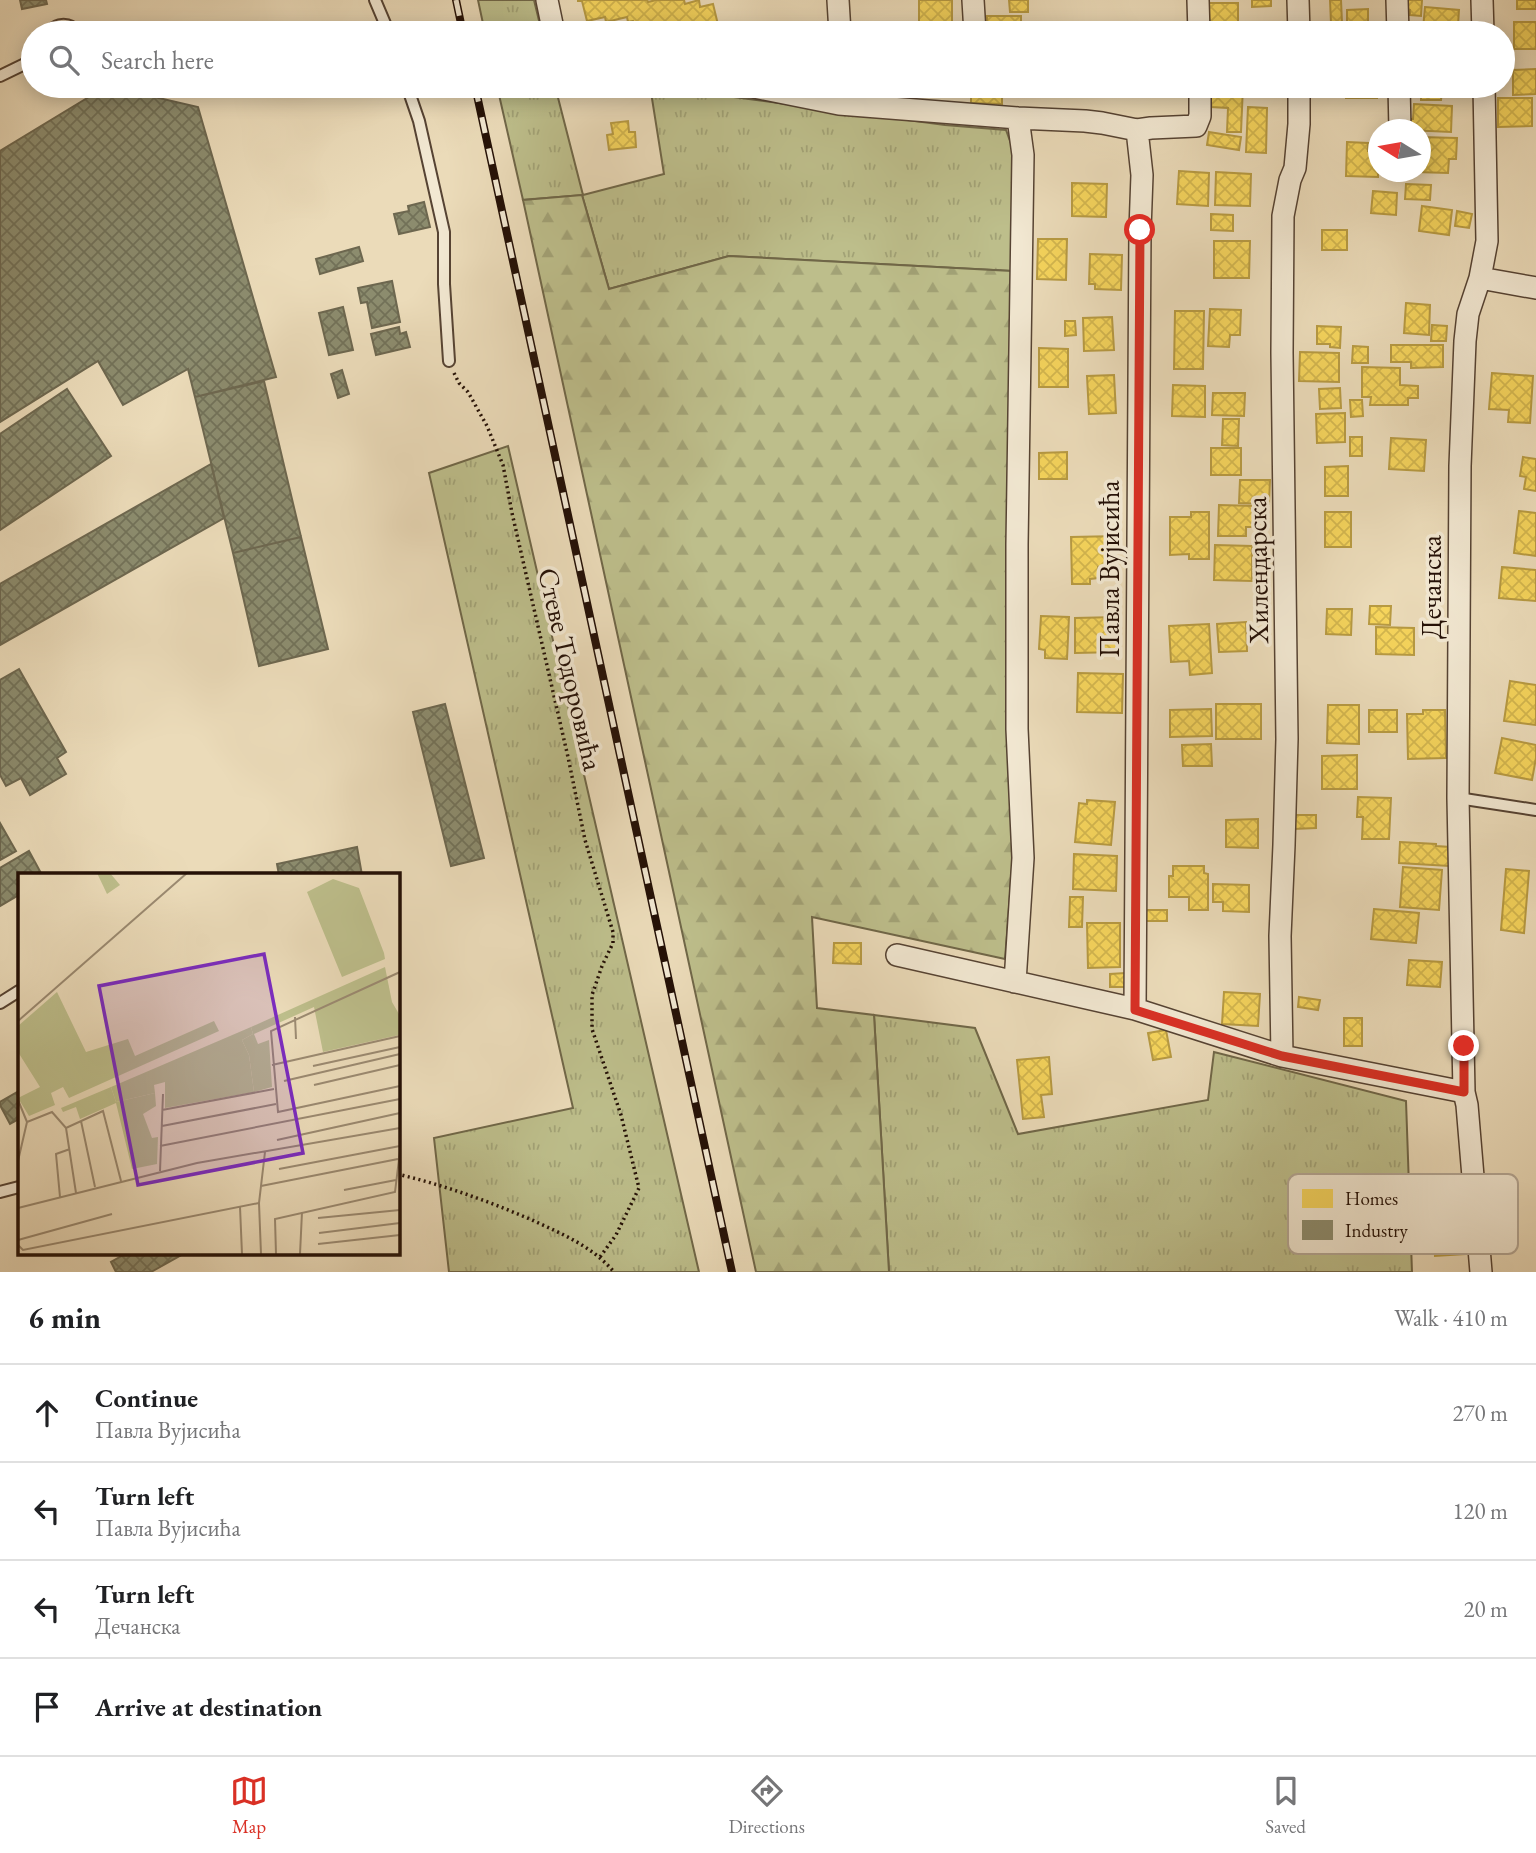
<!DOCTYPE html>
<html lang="en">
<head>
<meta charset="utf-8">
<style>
	body { margin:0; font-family:"EB Garamond",serif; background:#f6f6f6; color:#202124 }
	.compass { position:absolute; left:1368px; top:119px; width:63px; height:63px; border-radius:50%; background:#fff; box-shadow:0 4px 18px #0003; rotate:281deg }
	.stop { position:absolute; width:21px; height:21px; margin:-16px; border:5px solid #d93025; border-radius:50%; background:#fff }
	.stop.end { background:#d93025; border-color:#fff; box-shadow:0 2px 7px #0008 }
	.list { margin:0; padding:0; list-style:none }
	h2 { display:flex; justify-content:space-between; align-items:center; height:91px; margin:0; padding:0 28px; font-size:30px }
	h2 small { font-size:23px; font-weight:400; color:#757577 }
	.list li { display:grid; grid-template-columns:46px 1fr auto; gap:21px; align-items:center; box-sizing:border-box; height:98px; padding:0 28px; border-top:2px solid #e0e0e0 }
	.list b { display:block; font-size:26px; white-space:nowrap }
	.list p { margin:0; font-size:23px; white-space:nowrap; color:#757577 }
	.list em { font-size:23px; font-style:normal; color:#757577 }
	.icon { flex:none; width:38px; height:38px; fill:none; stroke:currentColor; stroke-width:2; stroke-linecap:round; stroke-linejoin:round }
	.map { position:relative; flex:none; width:1536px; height:1272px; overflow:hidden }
	.search { position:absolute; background:#fff; box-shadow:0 4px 18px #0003; left:21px; right:21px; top:21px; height:77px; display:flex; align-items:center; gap:18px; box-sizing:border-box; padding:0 24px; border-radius:38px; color:#757577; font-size:26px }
	.sheet { height:483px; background:#fff }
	nav { display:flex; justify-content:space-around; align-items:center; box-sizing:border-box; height:98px; border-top:2px solid #e0e0e0; background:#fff; font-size:19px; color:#757577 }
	nav a { display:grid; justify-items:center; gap:4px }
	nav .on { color:#d93025 }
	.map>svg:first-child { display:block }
</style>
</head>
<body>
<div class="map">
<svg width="1536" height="1272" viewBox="0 0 1536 1272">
	<defs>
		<pattern id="grass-tufts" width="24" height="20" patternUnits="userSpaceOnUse" patternTransform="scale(1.75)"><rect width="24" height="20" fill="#bdbe8b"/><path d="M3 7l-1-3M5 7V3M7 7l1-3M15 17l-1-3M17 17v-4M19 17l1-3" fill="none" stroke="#a2a276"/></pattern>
		<pattern id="forest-firs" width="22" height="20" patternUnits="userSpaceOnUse" patternTransform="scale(1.75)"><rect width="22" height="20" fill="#bdbe8b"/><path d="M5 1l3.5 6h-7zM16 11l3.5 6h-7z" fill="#a2a276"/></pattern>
		<pattern id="homes-cross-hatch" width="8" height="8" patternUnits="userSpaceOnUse" patternTransform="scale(1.75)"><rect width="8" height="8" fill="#f6d55c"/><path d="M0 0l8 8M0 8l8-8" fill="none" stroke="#d3b64e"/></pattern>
		<pattern id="industry-cross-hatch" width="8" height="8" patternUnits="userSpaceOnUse" patternTransform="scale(1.75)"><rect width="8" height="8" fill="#8c8c6e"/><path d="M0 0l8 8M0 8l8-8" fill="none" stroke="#727158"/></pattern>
	</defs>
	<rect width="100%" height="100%" fill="#ebdbb9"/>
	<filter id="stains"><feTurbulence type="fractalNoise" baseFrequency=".00286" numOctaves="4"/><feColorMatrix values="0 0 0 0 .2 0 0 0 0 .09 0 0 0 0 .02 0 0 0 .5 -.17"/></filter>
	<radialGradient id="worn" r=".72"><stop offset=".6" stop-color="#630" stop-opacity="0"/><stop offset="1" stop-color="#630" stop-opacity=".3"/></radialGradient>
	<path fill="url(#grass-tufts)" stroke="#706748" stroke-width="2" d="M478 0H534L542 33H485Z
		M497 86H555L583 195 664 174 650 86 945 125 1006 130 1014 152 1012 271 729 256 609 289 582 195 523 200Z
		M508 446 699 1272H449L434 1138 573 1108 429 473Z
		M874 1015 975 1028 1018 1134 1208 1100 1214 1052 1406 1101 1412 1272H889Z"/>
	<path fill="url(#forest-firs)" stroke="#706748" stroke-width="2" d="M582 195 609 289 729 256 1012 271 1013 855 1005 959 812 917 817 1008 874 1015 889 1272H756L523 200Z"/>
	<path fill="url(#homes-cross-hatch)" stroke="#b79a42" stroke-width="2" d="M578 0H647L648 2 656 0H684L685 4 699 0 700 7 713 4 720 33H654L653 30 636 33 633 21 628 22 627 17 606 22 605 17 587 21 582 1H578Z
		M919 0H952V30H919Z
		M1009 0H1028V12H1010Z
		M1252 0H1271V6L1252 7Z
		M1330 0H1341L1342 23H1331Z
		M1405 0H1422L1421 16 1410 15V10H1404Z
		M1517 0H1536V9H1517Z
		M1208 3H1238V33H1208Z
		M1425 7 1459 10 1458 25 1452 24 1451 32 1423 29Z
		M1368 9V33H1347V10Z
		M987 16H1021V33H982V30H987Z
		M1514 22H1536V49H1514Z
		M1343 28V33H1325L1324 29Z
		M1536 69V94L1513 95V70Z
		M971 86H1002V104L971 103Z
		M1155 86H1185V90L1155 91Z
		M1211 86H1243L1241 132H1227L1228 108 1211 107Z
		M1346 86H1376L1377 98H1346Z
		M1421 90 1442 91 1441 100H1421Z
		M1498 98H1532V126L1498 127Z
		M1414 104 1452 106 1451 132 1407 130 1408 119H1413Z
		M1248 107 1267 108 1266 153 1246 152Z
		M628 121 629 132H635L636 147 609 150 607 135 613 134 611 123Z
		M1209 132 1241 137 1239 150 1207 145Z
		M1420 137 1457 138 1456 159H1449L1448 173 1415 172H1420Z
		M1347 142 1368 143V151H1374V164H1378V177L1346 176Z
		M1179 171 1209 173 1208 206 1177 204Z
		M1216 172 1251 174 1250 206 1215 205Z
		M1072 183 1107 184 1106 217 1072 216Z
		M1406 184 1431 185 1430 200 1405 199Z
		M1373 191 1397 193 1396 215 1371 213Z
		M1422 206 1452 210 1449 235 1419 231Z
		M1457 211 1472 214 1469 228 1455 226Z
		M1211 214 1233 215V231L1211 230Z
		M1322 230H1347V250H1322Z
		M1038 239H1067L1066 280 1037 279Z
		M1214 241H1250L1249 278H1214Z
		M1090 254 1122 255 1121 290 1095 289V284H1089Z
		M1406 303 1430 305 1429 335 1404 333Z
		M1210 309 1241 310 1240 335H1230L1229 347 1208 346Z
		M1175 311H1204L1203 369H1174Z
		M1112 317 1114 350 1084 351 1083 318Z
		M1065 321H1075L1076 335 1065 336Z
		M1432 325 1447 326 1446 341H1431Z
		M1317 326 1341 327 1340 348 1330 347V344H1317Z
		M1391 345H1443V367L1411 368V362H1391Z
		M1353 346 1368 347V363H1352Z
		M1039 348 1068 349V387H1039Z
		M1300 352 1339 353V382L1299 381Z
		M1362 367 1400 368V385L1418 386V398H1408V405H1370L1371 397H1362Z
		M1492 373 1533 376 1530 423 1508 422 1509 410 1489 409Z
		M1114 375 1116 413 1089 414 1087 376Z
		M1173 385 1205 386V417L1172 416Z
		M1340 388 1341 408 1320 409 1319 389Z
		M1213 393H1245L1244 416 1212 415Z
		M1350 400H1362L1363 416 1351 417Z
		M1345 413V442L1317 443 1316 414Z
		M1223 419H1239L1238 446 1222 445Z
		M1350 437H1362V456H1350Z
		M1391 438 1426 440 1424 471 1389 469Z
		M1211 448H1241V475H1211Z
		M1067 452V479H1039V453Z
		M1523 457 1536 459V491L1524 489 1526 477 1520 476Z
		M1348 466V496H1325V467Z
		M1240 480H1270L1269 504 1239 503Z
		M1219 505 1256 506V527H1246V536H1218Z
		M1519 511 1536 513V556L1514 553Z
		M1191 512H1209V559H1189V554L1170 555V517H1191Z
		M1325 512H1351V547H1325Z
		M1118 536V549L1113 550V567H1098V578L1090 579V584H1072L1071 537Z
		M1215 545 1252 546V581L1214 580Z
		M1502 567 1536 570V601L1499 598Z
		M1370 606H1391L1390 625 1369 624Z
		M1327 609H1352L1351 635 1326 634Z
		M1041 616 1069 617 1067 659 1045 658V650L1039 649Z
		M1117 617 1118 652 1075 653V618Z
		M1246 622 1247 651 1219 652 1217 624Z
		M1209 624 1212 673 1190 675 1189 661 1171 662 1169 626Z
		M1376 627 1414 628V655L1376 654Z
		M1078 673 1123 674 1122 713 1077 712Z
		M1510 681 1536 685V725L1504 721Z
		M1216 704H1261V739H1216Z
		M1328 705H1359V744L1327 743Z
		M1211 709 1212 736 1170 737V710Z
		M1369 710H1397V732H1369Z
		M1423 710H1445L1446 758 1408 759 1407 714H1423Z
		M1502 738 1536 745V758L1532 780 1495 773Z
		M1211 744 1212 766H1183L1182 745Z
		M1357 755V789H1322V756Z
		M1358 797 1391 798 1389 839H1362L1363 817H1357Z
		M1087 800 1115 802 1111 845 1075 842 1079 803 1087 804Z
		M1293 815H1316V828L1294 829Z
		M1258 819V848L1226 847V820Z
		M1400 842 1436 844V846L1450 847 1449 866 1399 863Z
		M1074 854 1117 856 1116 891 1073 889Z
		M1173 866H1204V873L1208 874V910H1189V897H1169V876H1173Z
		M1403 867 1442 870 1439 910 1400 907Z
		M1506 869 1529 871 1524 933 1501 930Z
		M1213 884 1249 885V912L1223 911V902H1213Z
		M1070 897H1083L1082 927H1069Z
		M1374 909 1419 913 1416 943 1371 939Z
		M1144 910H1167V921H1144Z
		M1087 923H1120V967L1088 968Z
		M834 943H861V964L833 963Z
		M1409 960 1442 962 1440 987 1407 985Z
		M1125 973V987H1110V974Z
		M1224 992 1260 994 1258 1026 1222 1024Z
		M1299 997 1320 1000 1318 1010 1298 1007Z
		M1344 1018H1362V1046H1344Z
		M1166 1030 1171 1057 1153 1060 1148 1033Z
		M1049 1057 1052 1094 1041 1095 1044 1117 1023 1119 1017 1060Z
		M1463 1223 1465 1254 1435 1256 1434 1224Z"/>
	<path fill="url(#industry-cross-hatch)" stroke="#6d674f" stroke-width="2" d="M20 0H46L47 4 22 9Z
		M107 86 198 107 276 377 195 397 188 369 123 405 98 361 0 422V151Z
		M424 202 430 227 399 234 394 214 409 211 408 206Z
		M359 247 363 261 320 274 316 259Z
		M392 281 400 322 372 328 367 302 361 303 358 288Z
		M343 307 353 350 329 355 319 313Z
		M399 327 400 334 406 332 410 347 376 355 371 334Z
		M342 370 349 394 338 398 331 374Z
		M264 381 301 537 233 553 195 397Z
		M67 389 111 456 0 530V434Z
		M211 464 224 518 0 645V584Z
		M301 537 328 649 259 666 233 553Z
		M19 669 66 752 57 758 66 774 30 795 21 778 6 786 0 775V680Z
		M445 704 484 858 451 866 413 712Z
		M0 823 16 851 0 860Z
		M357 847 362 875H279L277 864Z
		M29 851 42 875H19V895L0 906V868Z
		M19 1091V1119L10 1124 0 1105V1102Z
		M127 1253H185L151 1272H116L111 1262Z"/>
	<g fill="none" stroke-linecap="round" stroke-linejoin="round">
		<defs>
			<path id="lane" d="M375 0 389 33
				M48 33C57 22 70 22 79 33
				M0 76 33 60
				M407 86 419 121 444 232V284L449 361
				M1458 798 1536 810
				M0 1003 19 991
				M0 1192 19 1187"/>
			<path id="street" d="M547 0 553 29 555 33
				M838 0 840 33
				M973 0 975 33
				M1198 0 1199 33
				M1298 0 1299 33
				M1397 0 1398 33
				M1482 0 1483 33
				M749 86 839 104 1018 118 1085 121 1102 123 1137 130 1151 128 1196 126 1200 116V86
				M1399 86 1400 130
				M1480 278 1536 288
				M897 955 1135 1009 1282 1056 1464 1092
				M1015 982 1023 858 1017 729V545L1023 155 1018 118
				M1135 1009 1140 230 1142 175 1137 130
				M1282 1056 1280 936 1284 845 1287 739 1282 353 1283 216 1290 180 1295 168 1299 124V86
				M1481 1272 1467 1105 1464 1092 1458 798 1460 466 1465 341 1468 314 1480 278 1487 241 1484 86"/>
		</defs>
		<use href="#lane" stroke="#564333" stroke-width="14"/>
		<use href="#street" stroke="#564333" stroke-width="24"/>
		<path stroke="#241006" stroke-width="3.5" stroke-dasharray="2 3.5" stroke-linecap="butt" d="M454 373 459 383 468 392 487 426 503 465 512 513 568 757 585 840 613 932V943L602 966 592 995V1029L621 1115 639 1188 616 1235 600 1257
			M397 1174C444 1185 488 1201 532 1220 562 1234 592 1246 614 1272"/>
		<use href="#lane" stroke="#f2e8d2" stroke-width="10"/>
		<use href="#street" stroke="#f2e8d2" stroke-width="21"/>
		<defs>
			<path id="rail" d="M456 0 463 33
				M475 86 732 1272"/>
		</defs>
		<use href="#rail" stroke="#241006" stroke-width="8"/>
		<use href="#rail" stroke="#f2e8d2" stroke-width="5" stroke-dasharray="16" stroke-linecap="butt"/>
	</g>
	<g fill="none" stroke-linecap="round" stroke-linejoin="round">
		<path stroke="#d93025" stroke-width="9" d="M1140 230 1135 1010 1282 1056 1464 1092V1046"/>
	</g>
	<g text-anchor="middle" stroke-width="7" stroke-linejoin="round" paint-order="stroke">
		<g font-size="28" fill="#241006" stroke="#f2e8d2">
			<text transform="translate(1109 569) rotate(-90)" y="10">Павла Вујисића</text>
			<text transform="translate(1257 570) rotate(-91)" y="10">Хилендарска</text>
			<text transform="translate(1431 587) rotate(-90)" y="10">Дечанска</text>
			<text transform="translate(571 669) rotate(77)" y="10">Стеве Тодоровића</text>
		</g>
	</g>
	<g transform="translate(18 873)">
		<rect width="382" height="382" fill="#ebdbb9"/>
		<path d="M79 0H92L102 12 89 21ZM315 6 341 15 366 80 367 86 324 104 289 19ZM367 94 374 129 381 141V162L305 179 296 134 236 161 240 171 251 167 254 214 236 219 231 182 224 167 235 161 233 154ZM39 119 68 179 110 166 117 183 196 148 201 158 51 225 45 214 33 220 37 232 11 243 0 225 22 214 0 179V153ZM93 214 98 229 137 220 138 233 125 241 134 265 140 264 139 291 114 296 98 230 62 246 58 234 45 239 43 235Z" fill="#bdbe8b"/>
		<path d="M233 154 235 161 224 167 231 182 236 219 147 235V209L136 212 137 220 98 229 93 214Z" fill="#bdbe8b"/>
		<path fill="none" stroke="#9b8a71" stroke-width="2" d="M382 99 253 158 260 239 382 213M277 144 278 166M0 148 169 0M254 192 382 163M295 193 382 174M266 208 382 181M296 212 382 192M0 227 9 249M144 237 256 216M63 248 77 314M144 253 258 231M48 255 58 320M259 267 382 240M142 273 382 226M0 288 9 249 34 239 48 255 85 238 103 308M261 296 382 273M142 298 145 221M243 313 380 286M326 317 378 307M42 324 38 281 52 276M222 334 224 381M0 335 179 290 382 255M300 345 382 337M301 360 382 350M0 367 94 341M300 371 382 362M0 372 5 377 241 330M243 381 241 330 247 279M258 381 257 346 377 319 382 278M282 381 284 339"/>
		<path fill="#7b2cbf" fill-opacity="0.15" stroke="#7b2cbf" stroke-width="3.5" d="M246 81 285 280 120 312 81 113Z"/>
		<rect width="382" height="382" fill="none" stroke="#241006" stroke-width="3.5"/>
	</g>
	<rect x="1288" y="1174" width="230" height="80" rx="10" fill="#f2e8d2" stroke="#b4a795" stroke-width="2"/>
	<rect x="1302" y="1189" width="31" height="19" fill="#f6d55c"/>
	<rect x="1302" y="1220" width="31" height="20" fill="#8c8c6e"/>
	<g font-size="19" fill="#241006">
		<text x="1345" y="1205">Homes</text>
		<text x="1345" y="1237">Industry</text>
	</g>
	<rect width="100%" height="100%" filter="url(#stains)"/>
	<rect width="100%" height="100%" fill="url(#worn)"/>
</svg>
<svg class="compass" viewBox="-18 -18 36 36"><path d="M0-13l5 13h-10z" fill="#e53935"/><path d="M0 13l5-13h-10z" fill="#757577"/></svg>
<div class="stop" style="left:1140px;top:230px"></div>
<div class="stop end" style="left:1464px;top:1046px"></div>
<div class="search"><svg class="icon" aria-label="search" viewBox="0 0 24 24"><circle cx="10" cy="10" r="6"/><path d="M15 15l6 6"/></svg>Search here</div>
</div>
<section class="sheet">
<h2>6 min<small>Walk · 410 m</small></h2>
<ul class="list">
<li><svg class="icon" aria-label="ahead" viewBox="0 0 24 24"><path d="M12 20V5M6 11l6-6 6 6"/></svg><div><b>Continue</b><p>Павла Вујисића</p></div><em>270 m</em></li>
<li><svg class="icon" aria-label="left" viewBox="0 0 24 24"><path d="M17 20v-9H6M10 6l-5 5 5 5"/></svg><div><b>Turn left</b><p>Павла Вујисића</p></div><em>120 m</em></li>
<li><svg class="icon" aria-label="left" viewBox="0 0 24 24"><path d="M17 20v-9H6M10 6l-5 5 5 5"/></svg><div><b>Turn left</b><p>Дечанска</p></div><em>20 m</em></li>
<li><svg class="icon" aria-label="arrive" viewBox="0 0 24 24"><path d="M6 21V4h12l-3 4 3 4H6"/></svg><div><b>Arrive at destination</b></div></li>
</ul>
</section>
<nav>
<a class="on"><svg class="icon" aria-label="map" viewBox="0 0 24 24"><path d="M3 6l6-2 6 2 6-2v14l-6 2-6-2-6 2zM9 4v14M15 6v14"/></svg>Map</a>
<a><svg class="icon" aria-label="directions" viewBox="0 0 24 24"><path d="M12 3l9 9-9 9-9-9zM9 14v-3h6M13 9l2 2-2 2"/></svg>Directions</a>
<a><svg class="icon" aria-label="saved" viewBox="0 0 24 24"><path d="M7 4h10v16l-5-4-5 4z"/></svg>Saved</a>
</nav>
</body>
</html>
